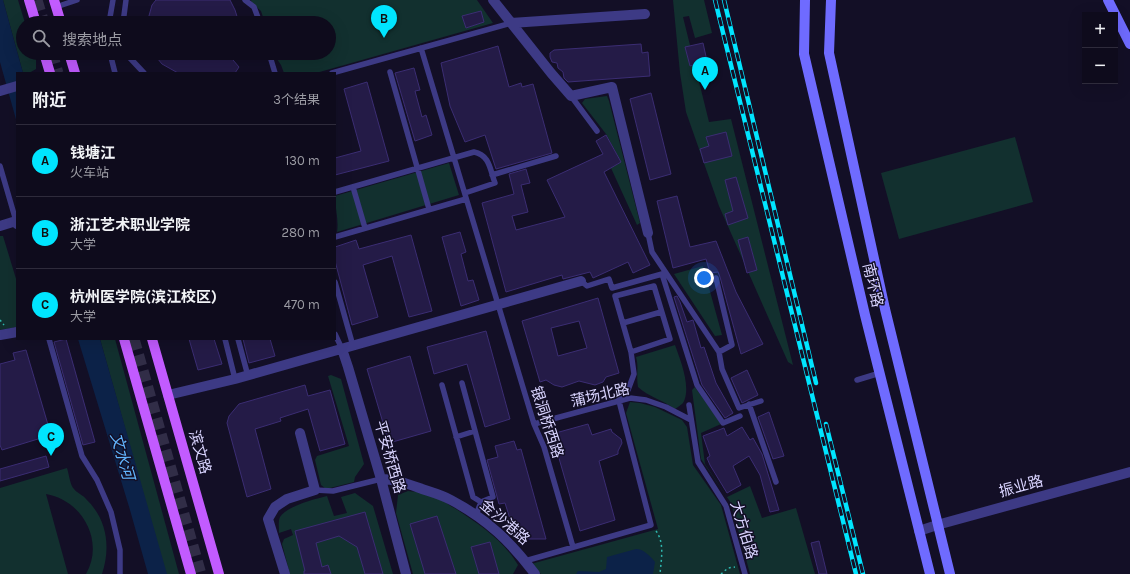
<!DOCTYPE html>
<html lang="zh">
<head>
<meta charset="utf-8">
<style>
	body { margin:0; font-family:Karla,"Noto Sans SC",sans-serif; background:#171425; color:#f1f3f6 }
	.controls { position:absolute; right:12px; top:12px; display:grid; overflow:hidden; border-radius:0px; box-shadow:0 4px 16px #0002 }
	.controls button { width:36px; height:36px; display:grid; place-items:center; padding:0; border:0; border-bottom:1px solid #2e2b3b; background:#0e0b1c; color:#f1f3f6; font:20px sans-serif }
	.you { position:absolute; left:704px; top:278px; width:14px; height:14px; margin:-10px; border:3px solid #fff; border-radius:50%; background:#1a73e8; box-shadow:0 0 0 6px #1a73e833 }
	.badge { display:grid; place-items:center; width:26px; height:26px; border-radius:50%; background:#00e5ff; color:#111; font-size:13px; font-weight:700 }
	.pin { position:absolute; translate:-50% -33px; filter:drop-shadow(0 1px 2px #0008) }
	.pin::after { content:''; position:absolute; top:21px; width:14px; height:12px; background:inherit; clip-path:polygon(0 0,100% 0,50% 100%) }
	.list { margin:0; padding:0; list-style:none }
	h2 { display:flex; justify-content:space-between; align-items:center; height:52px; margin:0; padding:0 16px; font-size:17px }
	h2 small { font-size:13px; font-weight:400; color:#9b9ba3 }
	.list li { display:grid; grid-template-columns:26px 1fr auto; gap:12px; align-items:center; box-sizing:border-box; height:72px; padding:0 16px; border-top:1px solid #2e2b3b }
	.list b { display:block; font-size:15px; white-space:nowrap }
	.list p { margin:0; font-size:13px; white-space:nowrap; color:#9b9ba3 }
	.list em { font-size:13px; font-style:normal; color:#9b9ba3 }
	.icon { flex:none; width:22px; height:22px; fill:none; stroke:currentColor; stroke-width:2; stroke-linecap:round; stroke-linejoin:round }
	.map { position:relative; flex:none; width:1130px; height:574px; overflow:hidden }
	.search { position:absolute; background:#0e0b1c; box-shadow:0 4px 16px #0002; left:16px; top:16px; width:320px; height:44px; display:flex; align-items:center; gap:10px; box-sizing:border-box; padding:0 14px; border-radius:22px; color:#9b9ba3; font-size:15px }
	.panel { position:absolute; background:#0e0b1c; box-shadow:0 4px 16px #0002; left:16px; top:72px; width:320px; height:268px; border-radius:0px }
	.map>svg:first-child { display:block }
</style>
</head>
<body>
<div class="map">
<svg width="1130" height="574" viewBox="0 0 1130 574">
	<rect width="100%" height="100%" fill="#130f26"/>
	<path fill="#12302f" d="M3 0H18L25 23H23V53H34L36 60V69L29 73H23Z
		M251 0H477L493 23 316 73H284L281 65 273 53H329V23H265L261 11 252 3Z
		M673 0H704L712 33 695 38 689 16 683 17 709 122 731 119 793 365 788 362 719 206 686 112 680 73Z
		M607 96 609 101 640 223 637 225 611 168 621 162 606 134 582 103 585 99Z
		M1015 137 1033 202 899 239 881 173Z
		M449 163 459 195 337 232C339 220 335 209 335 196Z
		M0 236H3L17 282V327L0 330Z
		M703 266 722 335 715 336 674 274Z
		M100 339H115L179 574H166Z
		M675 345C680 359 692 388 683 403 681 405 678 407 675 409 663 400 649 397 638 387 636 376 639 367 636 357Z
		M331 375 341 379 364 464 355 477 354 482 326 489 321 485 315 460 317 456 349 446 328 376Z
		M695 387 721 424 701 433 705 464 727 497 750 486 762 518 796 508 815 574H750L731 503 701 459 692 390Z
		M630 402 640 403 655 407 682 420 687 427 693 465 721 505 740 574H541L531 564 658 529 626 413Z
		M67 468C69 474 70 485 74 489 77 493 83 495 86 499 107 519 111 547 102 574H86C105 541 82 500 46 494L68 574H0V488Z
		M408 491C418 492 429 493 438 498 444 501 450 506 456 509 479 524 504 541 518 565L513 574H413L396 513 398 495Z
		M355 493 373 506 393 574H290L282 544 284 539 293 535 291 529 279 533C279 528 278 521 280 517 287 506 315 499 327 496L334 516 347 513 341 497Z"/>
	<path fill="#0c2248" d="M0 0H3L23 73H17V123L0 62Z
		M78 339H100L167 574H148L130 510Z
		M636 549C644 549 651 557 655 562L653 574H576L578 571 599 572 606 569 607 557Z"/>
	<path fill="#241b47" stroke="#3b2d73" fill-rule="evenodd" d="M156 0H230L235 10 239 23H147L152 5Z
		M481 11 484 22 466 28 462 16Z
		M703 43 707 61 690 66 685 47Z
		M641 44 642 53 648 52 650 76 568 82 564 78 563 72 558 68 557 63 552 62 550 57V53L554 50Z
		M498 46 509 87 521 83 522 87 533 84 552 153 496 169 485 135 465 142 450 106 441 63Z
		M153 53H227L239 67 235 73H178L162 64Z
		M414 68 420 90 415 91 422 117 426 115 432 135 415 141 395 73Z
		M367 82 389 161 335 175V158L361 151 344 89Z
		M651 93 671 174 650 180 630 99Z
		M726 132 732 156 704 163 700 149 709 146 706 137Z
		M606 135 621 162 604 172 650 265 633 273 628 262 593 278 590 272 563 279 562 275 506 292 482 203 514 194 509 174 526 169 530 183 521 185 528 212 512 216 516 230 565 217 547 180 603 154 596 141Z
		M736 177 748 218 728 225 725 214 733 211 725 180Z
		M677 196 690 247 716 241 736 292 763 344 741 354 720 277 718 272 710 273 706 259 673 268 657 201Z
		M460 232 466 252 461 254 468 281 473 280 479 300 461 306 442 237Z
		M411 235 432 311 409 317 392 256 363 265 378 317 352 325 335 261V247L356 240 359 249Z
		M748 237 757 270 747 273 738 240Z
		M677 296 680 302 687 322 693 320 701 348 704 347 716 383 733 413 725 418 702 385 674 297Z
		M598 298 619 373 606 377 603 382 595 385 579 381 562 387 554 385 546 380 540 382 522 321ZM579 321 587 348 558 356 551 328Z
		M486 331 510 419 485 427 467 364 434 374 427 347Z
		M66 339 95 442 83 445 54 342Z
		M189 339H214L222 364 198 370Z
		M243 339H270L275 356 249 363Z
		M26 350 51 435 2 450 0 445V364L15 360 13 353Z
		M410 356 431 431 389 443 367 369Z
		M747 370 758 395 742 403 731 378Z
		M305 385 308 396 330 390 345 444 320 451 308 409 280 418 281 421 255 429 271 489 247 497 227 423 229 416 239 404Z
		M769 412 784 456 773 459 758 417Z
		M588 424 592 435 611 429 612 432 621 439 622 443 618 451V454L599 461 615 520 580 531 552 434Z
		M742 427 750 440 753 438 762 454 779 510 770 512 760 475 749 456 733 466 741 485 727 493 710 465 707 458 710 456 703 436 724 428 727 436Z
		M514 441 517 450 521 449 546 539H529L518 533 512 525 505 503 499 504 487 460 498 457 495 446Z
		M46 456 49 467 0 481V469Z
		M365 512 383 574H365L357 547 339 536 316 543 322 567 328 565 331 574H304V571H305L295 531Z
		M437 516 456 574H425L410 524Z
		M819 541 827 574H819L811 543Z
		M490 542 499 574H479L471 547Z"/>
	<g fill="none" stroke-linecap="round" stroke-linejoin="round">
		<path stroke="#312d47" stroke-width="11" stroke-dasharray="11 5.5" stroke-linecap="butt" d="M37 0 44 23
			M52 53 58 73
			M134 339 201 574"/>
		<path stroke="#2fb8b0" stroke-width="1.5" stroke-dasharray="2 3" stroke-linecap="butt" d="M0 320 4 325
			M656 531C665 543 661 560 660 574
			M721 574 728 568 735 567"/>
		<path stroke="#3d3a85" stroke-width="5.5" d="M245 0 254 7 260 23
			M56 7 77 0
			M109 23 113 0
			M123 23 126 0
			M421 48 534 424 544 447 573 547
			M110 53 115 73
			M128 53 129 57 144 73
			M269 53 275 73
			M390 72 429 209
			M332 73 511 23
			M571 96 597 131
			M0 166 16 221
			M492 175 556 156
			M353 187 365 228
			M335 192 474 152C490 155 490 170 495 183L465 193
			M648 233 652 252 719 352 722 369 739 408 761 401
			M335 237 466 199
			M716 278 732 345 719 352
			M581 281 587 286 609 279 612 288 662 274 697 385 723 423 740 416
			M335 282 353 346
			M623 323 661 312
			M335 334 342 349
			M49 339 82 456 97 480 111 512 120 550V574
			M225 339 235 379
			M238 339 248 376
			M857 380 880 373
			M462 383 493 497 481 502 476 515
			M442 385 473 497 481 502
			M749 404 776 482
			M689 405 698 462 726 506 745 574
			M534 424 630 398 646 400 666 407 691 420
			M456 437 475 431
			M315 490 333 491 381 479
			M525 561 651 525 619 401V395L628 390 634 374 631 352 615 296 654 286 670 339 631 352"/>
		<path stroke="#3d3a85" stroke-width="10" d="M493 0 551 73 571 96 612 87 648 233
			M511 23 645 14
			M0 91 17 86
			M0 226 16 221 17 224
			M0 335 17 332
			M342 349 348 367 381 479 406 574
			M168 395 235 379 581 281
			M381 479C395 479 408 484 422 489 431 492 442 495 451 500 487 519 511 542 535 574
			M285 574 268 519 275 507 287 499 315 490 300 433"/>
		<path stroke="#3d3a85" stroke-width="10" d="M919 531 937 525 1130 472"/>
		<path stroke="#6f6bff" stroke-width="10" d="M805 0 804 54 865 315 930 574
			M831 0 829 53 885 309 950 574
			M1108 0 1130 44"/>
		<path stroke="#c25bff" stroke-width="10" d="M29 0 36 23
			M54 0 61 23
			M44 53 50 73
			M69 53 75 73
			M124 339 191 574
			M152 339 219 574"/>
		<defs>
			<path id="rail" d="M715 0 856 574
				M724 0 816 383
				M826 424 863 574"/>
		</defs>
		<use href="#rail" stroke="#00e5ff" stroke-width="4.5"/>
		<use href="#rail" stroke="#130f26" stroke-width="3" stroke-dasharray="9" stroke-linecap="butt"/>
	</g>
	<g text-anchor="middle" stroke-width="3" stroke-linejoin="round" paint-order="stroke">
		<g font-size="15" fill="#d9d4ff" stroke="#130f26">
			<text transform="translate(873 285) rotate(77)" y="5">南环路</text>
			<text transform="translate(600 395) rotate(-13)" y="5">蒲场北路</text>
			<text transform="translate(547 422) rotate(72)" y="5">银洞桥西路</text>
			<text transform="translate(200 452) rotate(74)" y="5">滨文路</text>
			<text transform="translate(390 457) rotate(74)" y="5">平安桥西路</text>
			<text transform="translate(1021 486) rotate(-15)" y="5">振业路</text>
			<text transform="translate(505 522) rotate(41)" y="5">金沙港路</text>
			<text transform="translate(744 530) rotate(73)" y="5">大方伯路</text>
		</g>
		<g font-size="16" font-style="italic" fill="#62b6ff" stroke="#130f26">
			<text transform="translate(123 456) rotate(74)" y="6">文水河</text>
		</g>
	</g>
</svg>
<div class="controls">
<button>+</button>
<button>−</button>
</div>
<div class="you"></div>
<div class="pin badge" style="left:705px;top:90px">A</div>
<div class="pin badge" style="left:384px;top:38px">B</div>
<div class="pin badge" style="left:51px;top:456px">C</div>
<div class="search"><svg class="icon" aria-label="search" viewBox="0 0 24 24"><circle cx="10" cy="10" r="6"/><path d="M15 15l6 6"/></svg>搜索地点</div>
<section class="panel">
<h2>附近<small>3个结果</small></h2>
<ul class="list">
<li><span class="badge">A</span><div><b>钱塘江</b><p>火车站</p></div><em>130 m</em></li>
<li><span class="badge">B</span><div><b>浙江艺术职业学院</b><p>大学</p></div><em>280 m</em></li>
<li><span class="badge">C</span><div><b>杭州医学院(滨江校区)</b><p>大学</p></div><em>470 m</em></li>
</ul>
</section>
</div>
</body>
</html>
